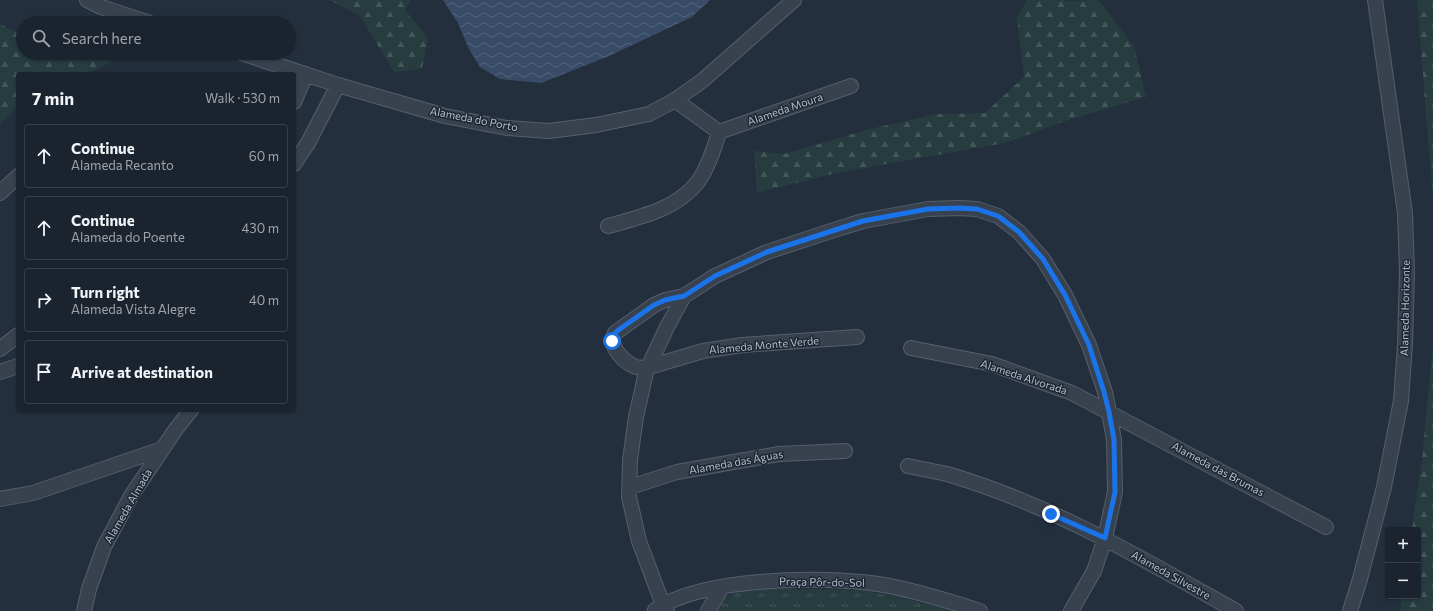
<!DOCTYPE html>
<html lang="en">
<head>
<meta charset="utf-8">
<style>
	body { margin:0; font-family:Commissioner,sans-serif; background:#282f3a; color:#f1f3f6 }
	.controls { position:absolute; right:12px; bottom:12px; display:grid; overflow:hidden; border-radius:4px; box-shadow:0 1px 3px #0004 }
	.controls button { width:36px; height:36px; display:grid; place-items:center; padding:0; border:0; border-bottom:1px solid #39404a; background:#1b232e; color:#f1f3f6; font:20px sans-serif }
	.stop { position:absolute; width:12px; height:12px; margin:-9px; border:3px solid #1a73e8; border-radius:50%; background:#fff }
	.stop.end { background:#1a73e8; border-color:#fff; box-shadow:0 1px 4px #0008 }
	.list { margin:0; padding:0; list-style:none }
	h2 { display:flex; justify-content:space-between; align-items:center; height:52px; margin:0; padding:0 16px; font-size:17px }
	h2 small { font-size:13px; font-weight:400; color:#a0a4aa }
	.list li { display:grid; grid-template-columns:26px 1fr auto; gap:12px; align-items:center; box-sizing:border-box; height:64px; margin:0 8px 8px; padding:0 8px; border:1px solid #39404a; border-radius:4px }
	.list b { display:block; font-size:15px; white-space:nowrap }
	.list p { margin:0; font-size:13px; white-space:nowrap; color:#a0a4aa }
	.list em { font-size:13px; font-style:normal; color:#a0a4aa }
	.icon { flex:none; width:22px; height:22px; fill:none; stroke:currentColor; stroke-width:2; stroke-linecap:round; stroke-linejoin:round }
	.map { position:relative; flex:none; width:1433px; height:611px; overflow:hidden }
	.search { position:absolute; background:#1b232e; box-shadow:0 1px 3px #0004; left:16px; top:16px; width:280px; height:44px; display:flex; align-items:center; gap:10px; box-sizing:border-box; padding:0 14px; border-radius:22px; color:#a0a4aa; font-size:15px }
	.panel { position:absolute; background:#1b232e; box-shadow:0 1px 3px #0004; left:16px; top:72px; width:280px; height:340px; border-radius:4px }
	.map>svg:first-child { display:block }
</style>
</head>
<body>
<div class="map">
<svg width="1433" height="611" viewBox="0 0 1433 611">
	<defs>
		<pattern id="grass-tufts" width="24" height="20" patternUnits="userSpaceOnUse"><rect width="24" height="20" fill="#263c3f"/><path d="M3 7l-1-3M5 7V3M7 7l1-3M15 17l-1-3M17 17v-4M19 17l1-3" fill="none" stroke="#435659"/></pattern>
		<pattern id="forest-firs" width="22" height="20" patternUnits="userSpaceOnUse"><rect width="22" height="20" fill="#263c3f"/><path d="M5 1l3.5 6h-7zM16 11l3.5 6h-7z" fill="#435659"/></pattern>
		<pattern id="water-waves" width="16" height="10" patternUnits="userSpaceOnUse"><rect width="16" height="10" fill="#394c67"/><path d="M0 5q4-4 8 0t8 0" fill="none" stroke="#53647b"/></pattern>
	</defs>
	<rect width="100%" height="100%" fill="#242f3e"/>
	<path fill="url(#grass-tufts)" d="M809 589 862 590 916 601 953 611H711C713 609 714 605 716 603 733 586 786 589 809 589Z"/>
	<path fill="url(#forest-firs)" d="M329 0H411L405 10 428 38 422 69 394 72 359 15Z
		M1027 0H1066L1067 1 1098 0 1134 46 1146 97 1071 119 1005 143 836 173 757 193 754 151 784 154 866 130 936 114 985 113 1024 77 1017 17Z
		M1417 0H1433V199Z
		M0 24 21 35 23 34V53H103L111 62 86 74H18V106L0 124Z
		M1433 345V611H1400L1402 596H1418V530H1412L1422 460Z"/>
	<path fill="url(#water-waves)" d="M443 0H710L692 17 609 56 541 83 500 79 480 67 469 49 458 23Z"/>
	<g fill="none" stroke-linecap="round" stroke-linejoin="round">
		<defs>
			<path id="minor" d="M87 0 101 7 150 23
				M241 53 338 85 445 116 507 128 549 131 596 125 649 114 675 100 702 81 794 0
				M294 102 306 74
				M719 132 851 86
				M294 164 308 143 338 85
				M0 193 18 176
				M608 226C640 217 675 210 697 183 708 168 714 149 719 132L675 100
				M684 296 665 300 654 305 615 333C607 346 625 363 636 367 641 368 644 368 649 367L703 351 742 345 857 337
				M911 348 992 364 1072 393 1326 527
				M0 349 18 335
				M0 372 18 366
				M908 466C921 469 934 471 947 474 1050 504 1143 559 1236 611
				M630 487 677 472 779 454 845 451
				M0 499 33 493 162 449
				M655 610C703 577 821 576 878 584 911 589 949 601 980 611
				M84 611 89 589 104 547 131 496 176 429 191 410
				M667 611 663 605 639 541 629 497 630 460 636 417 646 372 667 327 684 296 715 276 767 252 831 231 863 221 928 209 959 208 977 209 998 216 1019 232 1043 259 1065 295 1089 345 1105 392 1109 412 1114 440 1115 492 1105 538 1094 571 1071 611
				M708 611 722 587
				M1350 611 1360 579 1384 487 1401 401 1405 345 1407 273 1405 213 1375 0"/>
		</defs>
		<use href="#minor" stroke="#565f6c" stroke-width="16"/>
		<use href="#minor" stroke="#38414e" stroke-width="14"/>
	</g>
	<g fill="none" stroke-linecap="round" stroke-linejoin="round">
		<path stroke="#1a73e8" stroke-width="5" d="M612 341 613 336 617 331 654 305 665 300 684 296 715 276 767 252 863 221 928 209 959 208 977 209 998 216 1019 232 1043 259 1065 295 1089 345 1104 392 1109 412 1114 440 1115 492 1105 538 1051 514"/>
	</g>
	<g text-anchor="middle" stroke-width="3" stroke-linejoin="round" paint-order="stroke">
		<g font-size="11" fill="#b4bcc9" stroke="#1d2633">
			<text transform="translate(785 109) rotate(-19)" y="4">Alameda Moura</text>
			<text transform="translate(474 119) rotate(11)" y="4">Alameda do Porto</text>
			<text transform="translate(1405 308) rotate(-89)" y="4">Alameda Horizonte</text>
			<text transform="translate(764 345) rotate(-5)" y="4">Alameda Monte Verde</text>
			<text transform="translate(1024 377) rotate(18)" y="4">Alameda Alvorada</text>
			<text transform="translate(736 462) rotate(-10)" y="4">Alameda das Águas</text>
			<text transform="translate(1218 469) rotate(28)" y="4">Alameda das Brumas</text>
			<text transform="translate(128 506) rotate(-60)" y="4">Alameda Almada</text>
			<text transform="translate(1171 575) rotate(29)" y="4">Alameda Silvestre</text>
			<text transform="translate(822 582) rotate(1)" y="4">Praça Pôr-do-Sol</text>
		</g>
	</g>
</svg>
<div class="controls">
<button>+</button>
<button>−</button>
</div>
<div class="stop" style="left:612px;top:341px"></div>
<div class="stop end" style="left:1051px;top:514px"></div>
<div class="search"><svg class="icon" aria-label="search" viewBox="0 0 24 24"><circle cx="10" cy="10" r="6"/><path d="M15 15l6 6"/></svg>Search here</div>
<section class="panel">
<h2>7 min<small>Walk · 530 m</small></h2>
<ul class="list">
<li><svg class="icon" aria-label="ahead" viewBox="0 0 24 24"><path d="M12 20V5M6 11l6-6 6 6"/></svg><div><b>Continue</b><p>Alameda Recanto</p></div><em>60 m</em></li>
<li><svg class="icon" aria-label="ahead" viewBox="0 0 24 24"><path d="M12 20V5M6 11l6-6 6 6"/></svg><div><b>Continue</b><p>Alameda do Poente</p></div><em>430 m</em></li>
<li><svg class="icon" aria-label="right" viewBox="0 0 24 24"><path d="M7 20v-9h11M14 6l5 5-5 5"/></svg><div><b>Turn right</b><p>Alameda Vista Alegre</p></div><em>40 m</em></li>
<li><svg class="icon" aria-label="arrive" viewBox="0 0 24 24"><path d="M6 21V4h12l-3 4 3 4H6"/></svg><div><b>Arrive at destination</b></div></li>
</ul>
</section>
</div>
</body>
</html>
